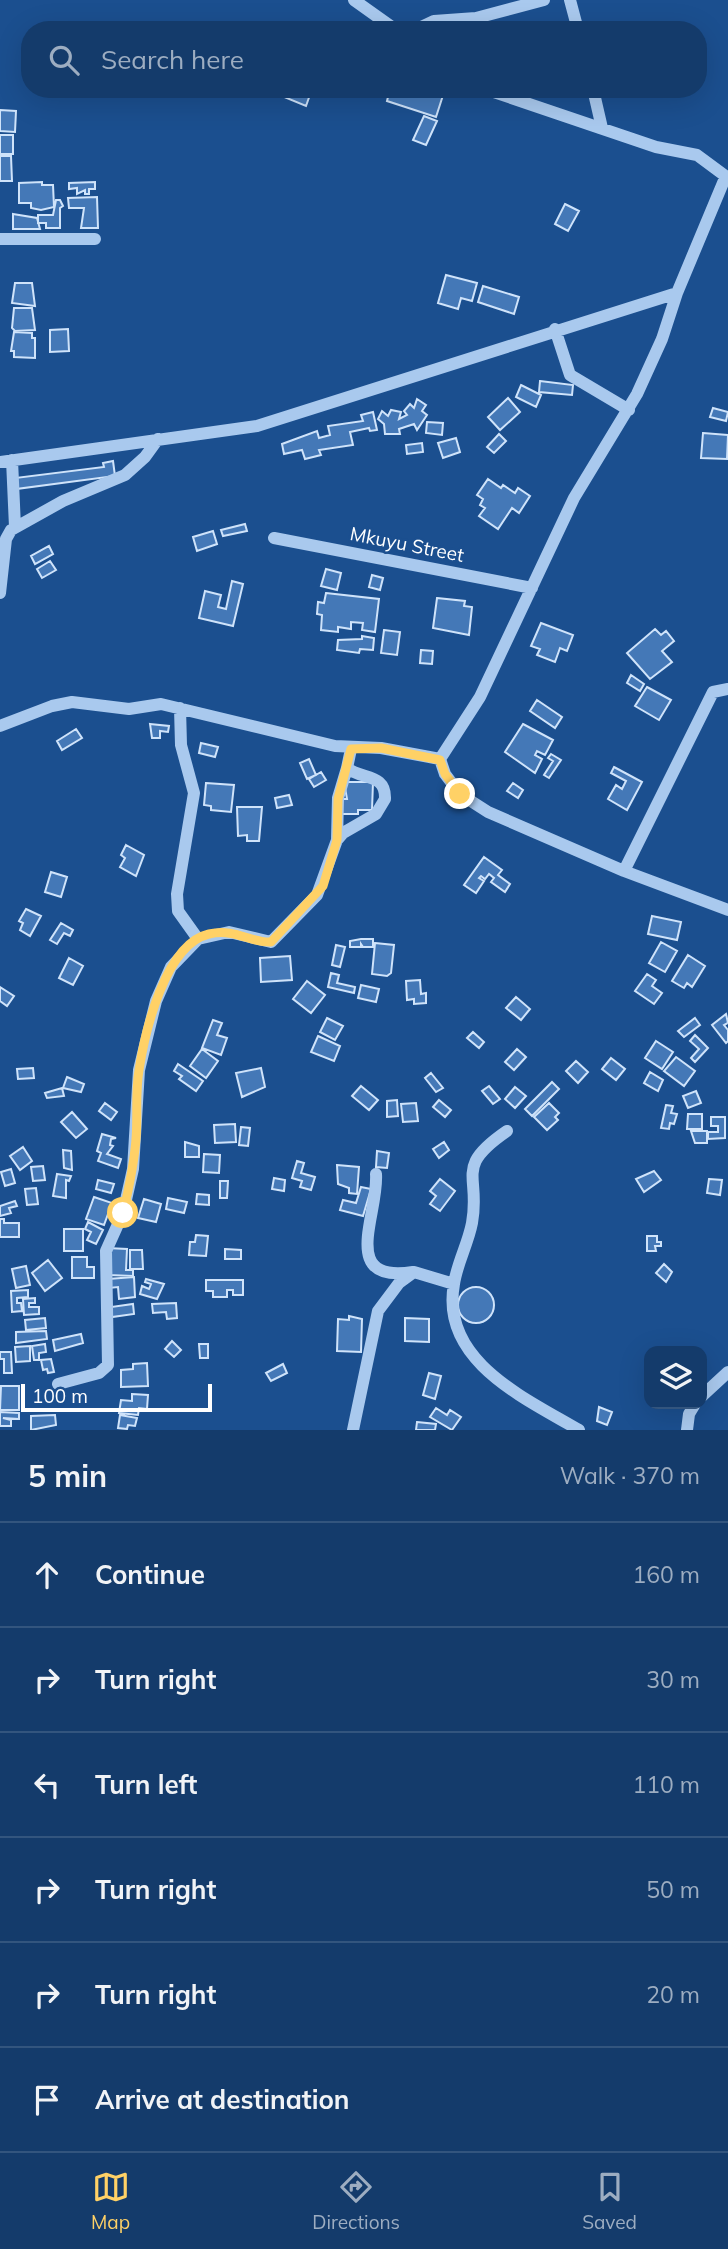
<!DOCTYPE html>
<html lang="en">
<head>
<meta charset="utf-8">
<style>
	body { margin:0; font-family:Mulish,sans-serif; background:#214673; color:#f1f3f6 }
	.controls { position:absolute; right:21px; bottom:21px; display:grid; overflow:hidden; border-radius:14px; box-shadow:0 7px 28px #0002 }
	.controls button { width:63px; height:63px; display:grid; place-items:center; padding:0; border:0; border-bottom:2px solid #33557e; background:#143b6b; color:#f1f3f6; font:35px sans-serif }
	.scale { position:absolute; left:21px; bottom:18px; width:191px; box-sizing:border-box; padding-left:7px; border:4px solid #fff; border-top:0; font-size:19px; line-height:24px; white-space:nowrap; color:#fff; -webkit-text-stroke:5px #1b4f8f; paint-order:stroke }
	.stop { position:absolute; width:21px; height:21px; margin:-16px; border:5px solid #ffd166; border-radius:50%; background:#fff }
	.stop.end { background:#ffd166; border-color:#fff; box-shadow:0 2px 7px #0008 }
	.list { margin:0; padding:0; list-style:none }
	h2 { display:flex; justify-content:space-between; align-items:center; height:91px; margin:0; padding:0 28px; font-size:30px }
	h2 small { font-size:23px; font-weight:400; color:#9dadc1 }
	.list li { display:grid; grid-template-columns:46px 1fr auto; gap:21px; align-items:center; box-sizing:border-box; height:105px; padding:0 28px; border-top:2px solid #33557e }
	.list b { display:block; font-size:26px; white-space:nowrap }
	.list em { font-size:23px; font-style:normal; color:#9dadc1 }
	.icon { flex:none; width:38px; height:38px; fill:none; stroke:currentColor; stroke-width:2; stroke-linecap:round; stroke-linejoin:round }
	.map { position:relative; flex:none; width:728px; height:1430px; overflow:hidden }
	.search { position:absolute; background:#143b6b; box-shadow:0 7px 28px #0002; left:21px; right:21px; top:21px; height:77px; display:flex; align-items:center; gap:18px; box-sizing:border-box; padding:0 24px; border-radius:28px; color:#9dadc1; font-size:26px }
	.sheet { height:721px; background:#143b6b }
	nav { display:flex; justify-content:space-around; align-items:center; box-sizing:border-box; height:98px; border-top:2px solid #33557e; background:#143b6b; font-size:19px; color:#9dadc1 }
	nav a { display:grid; justify-items:center; gap:4px }
	nav .on { color:#ffd166 }
	.map>svg:first-child { display:block }
</style>
</head>
<body>
<div class="map">
<svg width="728" height="1430" viewBox="0 0 728 1430">
	<rect width="100%" height="100%" fill="#1b4f8f"/>
	<path fill="#4478b7" stroke="#cfe3fa" stroke-width="2" d="M273 89H312L306 106 272 92Z
		M384 89H445L436 117 387 101 388 97 382 95Z
		M0 110 16 111 15 132 0 131Z
		M424 116 437 121 426 145 413 140Z
		M0 135H13V154H0Z
		M0 156H11L12 181H0Z
		M42 182V185H53L54 207 41 210 31 208V203H19V183Z
		M95 182V189H89V194H85V190L77 194V188L69 189V183Z
		M97 197 98 228H81L84 208H69L68 198Z
		M56 200H60L63 206 60 208V228H46V223H38V215H53Z
		M565 204 579 211 568 231 555 224Z
		M13 214 37 218 40 229H13Z
		M446 275 477 283 472 301 461 298 458 309 438 303Z
		M15 283H32L35 306 12 303Z
		M483 286 519 297 514 314 478 302Z
		M14 308H32L35 330 15 331 12 328Z
		M68 329 69 351 50 352V330Z
		M14 332 32 333V338H35V358L14 357V351H11Z
		M540 381 573 385 572 395 539 392Z
		M521 385 541 395 536 407 516 397Z
		M508 398 520 412 500 430 488 417Z
		M417 399 426 405 422 411 427 415 417 430 414 424 399 429 400 434H385L384 424 378 419 382 411 388 416 391 410 401 412 399 419 407 415 404 411 410 404 414 408Z
		M713 408 728 412 726 421 710 417Z
		M373 412 377 430 370 431 369 428 350 432 353 445 319 450 321 455 305 459 302 450 284 454 282 444 317 431 319 438 330 435 328 426 363 421 361 415Z
		M427 422 443 423 442 435 426 433Z
		M703 433 728 435 727 459 701 458Z
		M499 434 506 441 494 453 487 447Z
		M456 438 460 452 443 458 438 443Z
		M422 443 423 452 407 454 406 445Z
		M113 461 115 476 16 489 15 478 104 467 103 463Z
		M488 479 501 488 503 485 515 493 518 488 530 496 519 513 512 508 498 529 479 516 485 508 480 505 483 499 477 495Z
		M245 524 247 531 223 536 221 530Z
		M213 531 217 544 197 551 193 537Z
		M49 546 53 554 35 564 31 556Z
		M50 561 56 570 42 578 37 569Z
		M326 569 341 573 337 590 321 586Z
		M372 575 383 578 380 590 369 587Z
		M232 581 243 584 233 626 199 618 205 591 221 595 218 607 226 609Z
		M326 593 379 599 375 632 362 630 363 623 351 622V629L338 627V632L321 630 322 615 317 614 318 602 324 603Z
		M437 598 465 601 464 606 472 607 469 635 433 628Z
		M541 623 573 635 567 651 560 648 555 662 537 655 540 649 531 646Z
		M655 629 661 635 666 631 674 641 662 651 672 662 650 679 627 653Z
		M384 630 400 632 397 655 381 653Z
		M362 636 374 638 373 650 360 649 359 653 337 650 338 640 362 639Z
		M421 650 433 651 432 664 420 663Z
		M631 675 644 684 640 691 627 683Z
		M647 687 671 700 659 720 635 706Z
		M537 700 562 717 555 728 530 711Z
		M150 724 169 726 168 732 160 731V738H152Z
		M523 724 553 740 545 755 537 751 535 755 542 759 535 773 505 752Z
		M76 729 82 738 62 750 57 741Z
		M201 743 218 747 215 757 199 753Z
		M551 754 561 760 549 778 544 775 553 761 548 758Z
		M309 759 316 775 307 779 300 763Z
		M614 767 642 782 627 810 608 799 616 785 622 789 626 781 611 773Z
		M321 772 326 780 314 787 309 779Z
		M344 782H373L372 810H358V814H341V799H347Z
		M206 783 234 785 231 812 211 810V806L204 805Z
		M513 783 523 790 518 798 507 791Z
		M289 795 292 805 277 808 275 798Z
		M237 807H262L259 841H247V835L238 836Z
		M126 845 144 855 136 876 120 867 125 858 121 855Z
		M484 857 502 870 498 875 510 884 505 892 491 882 494 878 489 874 485 879 481 876 479 878 484 881 476 893 464 885Z
		M51 872 67 877 61 897 45 892Z
		M26 909 41 916 30 936 20 930 23 923 19 921Z
		M652 916 681 922 677 940 648 934Z
		M61 923 73 930 70 936 64 933 57 944 50 940Z
		M361 939H373V947H363L361 944V947H350V941Z
		M661 942 677 951 665 972 649 963Z
		M375 943 394 945 391 973 387 976 372 974Z
		M336 945 345 947 340 967 332 965Z
		M688 955 705 966 692 987 687 983 684 988 672 981Z
		M290 956 292 980 261 982 260 958Z
		M69 958 83 966 73 985 59 978Z
		M331 973 339 975 337 983 355 987 354 993 328 987Z
		M647 974 656 980 652 986 662 993 654 1004 635 991Z
		M420 980 421 994 426 993V1003L414 1004V999L407 1000 406 981Z
		M307 981 325 995 311 1013 293 999Z
		M361 985 379 989 376 1002 358 998Z
		M0 987 14 996 7 1006 0 1001Z
		M516 997 530 1009 521 1020 506 1008Z
		M726 1014 728 1023 724 1025 728 1030V1041L726 1043 712 1025Z
		M327 1018 343 1026 335 1040 320 1032Z
		M695 1018 700 1025 684 1037 678 1031Z
		M213 1020 222 1023 217 1035 227 1038 221 1055 202 1048Z
		M473 1032 484 1042 479 1048 467 1038Z
		M695 1035 708 1048 695 1062 691 1058 699 1049 690 1041Z
		M318 1036 340 1046 334 1061 311 1052Z
		M656 1041 673 1052 662 1069 645 1058Z
		M202 1049 218 1061 206 1078 190 1066Z
		M517 1049 526 1057 514 1070 505 1062Z
		M676 1057 695 1071 684 1086 664 1071Z
		M611 1058 625 1069 616 1080 602 1069Z
		M576 1061 588 1072 578 1083 566 1071Z
		M178 1064 203 1081 196 1091 179 1079 182 1076 174 1071Z
		M33 1068 34 1078 18 1079 17 1069Z
		M261 1068 265 1087 242 1097 236 1073Z
		M650 1072 663 1080 658 1091 644 1083Z
		M431 1073 443 1088 436 1092 425 1078Z
		M67 1077 84 1084 81 1092 63 1088Z
		M552 1082 559 1089 532 1116 525 1109Z
		M361 1086 378 1100 369 1110 352 1096Z
		M489 1086 500 1099 493 1104 482 1091Z
		M515 1087 526 1096 515 1108 505 1099Z
		M62 1088 64 1096 47 1098 45 1093Z
		M696 1091 701 1103 688 1108 683 1096Z
		M397 1100 398 1116 387 1117V1101Z
		M439 1100 451 1110 445 1117 433 1107Z
		M105 1103 117 1112 111 1120 99 1111Z
		M416 1103 418 1121 403 1122 401 1104Z
		M549 1103 559 1113 555 1117 558 1120 547 1130 534 1117Z
		M666 1105 673 1106 671 1113 677 1114 674 1124 670 1123 669 1129 661 1128Z
		M72 1112 87 1129 76 1138 61 1122Z
		M688 1114H702V1129H687Z
		M711 1117H725V1138L708 1139V1132H718V1126H711Z
		M235 1124 236 1142 215 1143 214 1125Z
		M241 1127 250 1128 248 1146 239 1145Z
		M691 1131H707V1143H695Z
		M102 1134 116 1138 111 1139 110 1145 113 1146 107 1154 121 1159 118 1168 98 1161 101 1153 97 1151Z
		M185 1142 199 1146V1157H185Z
		M444 1142 449 1150 439 1158 433 1149Z
		M23 1147 32 1161 20 1170 10 1156Z
		M63 1150 71 1151 72 1170 64 1168Z
		M377 1151 389 1153 387 1168 376 1167Z
		M204 1154 220 1155 219 1173 203 1172Z
		M297 1161 304 1163 301 1173 315 1177 311 1190 300 1187 302 1181 292 1178Z
		M337 1165 359 1167 357 1194 349 1193V1188L338 1184Z
		M43 1166 45 1180 33 1181 31 1167Z
		M11 1169 15 1183 5 1186 1 1172Z
		M654 1171 661 1180 644 1192 636 1179Z
		M57 1174 71 1176 69 1181 66 1180V1198L53 1196Z
		M274 1178 285 1180 284 1191 272 1189Z
		M440 1179 455 1191 440 1211 430 1204 436 1196 430 1191Z
		M709 1179 722 1180 720 1195 707 1193Z
		M98 1180 114 1184 111 1193 96 1189Z
		M220 1181H228L227 1198H220Z
		M361 1187 371 1189 363 1216 340 1210 343 1200 356 1203Z
		M36 1188 38 1204 27 1205 25 1189Z
		M197 1194 209 1195V1205L196 1204Z
		M94 1197 112 1203 104 1225 86 1219Z
		M168 1198 187 1202 184 1213 166 1209Z
		M144 1199 161 1204 156 1222 138 1218Z
		M15 1201 17 1206 9 1208 11 1213 0 1216V1206Z
		M0 1219H4V1223H19V1237H0Z
		M88 1222 103 1230 96 1244 87 1240 91 1232 85 1229Z
		M64 1229H83V1251H64Z
		M196 1235 208 1236 206 1256 189 1255 190 1242H195Z
		M647 1236H657V1242H661V1246H655L656 1251H647Z
		M107 1248 127 1249 126 1270H133V1276L108 1275Z
		M225 1249 241 1250V1259H225Z
		M130 1250H142L143 1269H130Z
		M72 1257H87V1267H94V1278H72Z
		M48 1260 62 1278 45 1291 32 1273Z
		M664 1264 672 1272 666 1282 656 1273Z
		M26 1266 30 1285 16 1288 12 1269Z
		M134 1277 135 1297 119 1299 118 1287 109 1288 108 1279Z
		M146 1279 164 1284 157 1299 140 1294 142 1286 149 1289 151 1284 145 1282Z
		M206 1280H243V1295H233V1290H227V1297H213V1291H206Z
		M458 1305a18 18 0 1 1 36 0a18 18 0 1 1-36 0Z
		M28 1290V1297L17 1298V1303H21L22 1311 12 1312 11 1291Z
		M35 1298V1303H29V1307H39V1314L24 1315 23 1299Z
		M176 1303 177 1318 167 1319 166 1312 153 1313 152 1304Z
		M133 1304 134 1314 112 1317 111 1307Z
		M349 1316 362 1319 361 1352 337 1351 338 1319 349 1320Z
		M45 1318 46 1328 26 1330 25 1320Z
		M405 1318 429 1319V1342L405 1341Z
		M46 1331 47 1339 16 1343V1332Z
		M81 1334 83 1343 55 1351 53 1340Z
		M172 1341 181 1350 174 1357 165 1349Z
		M45 1344 46 1352 39 1353V1360H34L32 1346Z
		M199 1344H208V1358H200Z
		M30 1346V1361L16 1362 15 1347Z
		M0 1352H11L12 1373H4V1359H0Z
		M51 1359 54 1372 48 1373 47 1369 43 1370 41 1360Z
		M147 1363 148 1386 121 1387V1370L133 1369V1364Z
		M283 1364 287 1373 271 1381 266 1373Z
		M429 1373 441 1376 435 1399 423 1395Z
		M1 1386H19V1410H0Z
		M132 1394 148 1395 147 1409 139 1408 138 1415 119 1413 121 1400 132 1401Z
		M599 1407 612 1412 607 1425 597 1421Z
		M436 1408 447 1415 450 1410 461 1417 452 1430 430 1417Z
		M0 1412 19 1413V1419L3 1418 11 1420V1426H0Z
		M55 1415 56 1425 31 1430V1416Z
		M120 1415 137 1418 135 1426 128 1425 127 1429 118 1428Z
		M417 1422 436 1424 435 1430H416Z"/>
	<g fill="none" stroke-linecap="round" stroke-linejoin="round">
		<path stroke="#a9c9ee" stroke-width="12" d="M354 0 396 30
			M570 0 578 30
			M415 30 434 21 476 18 544 0
			M485 89 656 147 697 155 728 178
			M593 89 602 128
			M0 239H95
			M677 293 662 339 637 394 574 498 480 697 440 759 445 774 460 794 488 812 624 871 728 910
			M555 329 570 375 629 410
			M12 460 15 527
			M0 462 257 426 677 293 725 178
			M274 538 532 588
			M0 593 6 539 11 530 63 501 125 475 145 457 158 439
			M180 708 181 745 194 793 177 894 178 911 198 939
			M0 726 52 706 72 702 129 709 161 704 335 746 381 748 440 759
			M337 840 338 798 347 768
			M624 871 713 692 728 689
			M507 1131C453 1168 481 1175 472 1223 468 1244 457 1263 454 1284 440 1361 525 1398 579 1430
			M376 1174C379 1214 338 1284 413 1272
			M58 1384 99 1373 108 1365 106 1251 123 1213 133 1169 139 1070 156 1001 171 967 198 939 229 932 271 942 317 895 337 840 343 833 376 814 385 799C386 773 362 780 347 768L351 749
			M702 1396 728 1372
			M353 1430 378 1311 399 1283 414 1272 454 1284
			M687 1430 689 1414 695 1404"/>
	</g>
	<g fill="none" stroke-linecap="round" stroke-linejoin="round">
		<path stroke="#ffd166" stroke-width="9" d="M123 1213C129 1188 134 1164 136 1139 138 1117 135 1093 139 1070 145 1032 165 944 209 934 236 928 250 943 271 942L323 886 337 840 338 799 351 749 381 748 440 760 445 774 460 794"/>
	</g>
	<g text-anchor="middle" stroke-width="5" stroke-linejoin="round" paint-order="stroke">
		<g font-size="19" fill="#fff" stroke="#1b4f8f">
			<text transform="translate(407 544) rotate(11)" y="7">Mkuyu Street</text>
		</g>
	</g>
</svg>
<div class="controls">
<button><svg class="icon" aria-label="layers" viewBox="0 0 24 24"><path d="M12 4l9 5-9 5-9-5zM3 14l9 5 9-5"/></svg></button>
</div>
<div class="scale">100 m</div>
<div class="stop" style="left:123px;top:1213px"></div>
<div class="stop end" style="left:460px;top:794px"></div>
<div class="search"><svg class="icon" aria-label="search" viewBox="0 0 24 24"><circle cx="10" cy="10" r="6"/><path d="M15 15l6 6"/></svg>Search here</div>
</div>
<section class="sheet">
<h2>5 min<small>Walk · 370 m</small></h2>
<ul class="list">
<li><svg class="icon" aria-label="ahead" viewBox="0 0 24 24"><path d="M12 20V5M6 11l6-6 6 6"/></svg><div><b>Continue</b></div><em>160 m</em></li>
<li><svg class="icon" aria-label="right" viewBox="0 0 24 24"><path d="M7 20v-9h11M14 6l5 5-5 5"/></svg><div><b>Turn right</b></div><em>30 m</em></li>
<li><svg class="icon" aria-label="left" viewBox="0 0 24 24"><path d="M17 20v-9H6M10 6l-5 5 5 5"/></svg><div><b>Turn left</b></div><em>110 m</em></li>
<li><svg class="icon" aria-label="right" viewBox="0 0 24 24"><path d="M7 20v-9h11M14 6l5 5-5 5"/></svg><div><b>Turn right</b></div><em>50 m</em></li>
<li><svg class="icon" aria-label="right" viewBox="0 0 24 24"><path d="M7 20v-9h11M14 6l5 5-5 5"/></svg><div><b>Turn right</b></div><em>20 m</em></li>
<li><svg class="icon" aria-label="arrive" viewBox="0 0 24 24"><path d="M6 21V4h12l-3 4 3 4H6"/></svg><div><b>Arrive at destination</b></div></li>
</ul>
</section>
<nav>
<a class="on"><svg class="icon" aria-label="map" viewBox="0 0 24 24"><path d="M3 6l6-2 6 2 6-2v14l-6 2-6-2-6 2zM9 4v14M15 6v14"/></svg>Map</a>
<a><svg class="icon" aria-label="directions" viewBox="0 0 24 24"><path d="M12 3l9 9-9 9-9-9zM9 14v-3h6M13 9l2 2-2 2"/></svg>Directions</a>
<a><svg class="icon" aria-label="saved" viewBox="0 0 24 24"><path d="M7 4h10v16l-5-4-5 4z"/></svg>Saved</a>
</nav>
</body>
</html>
